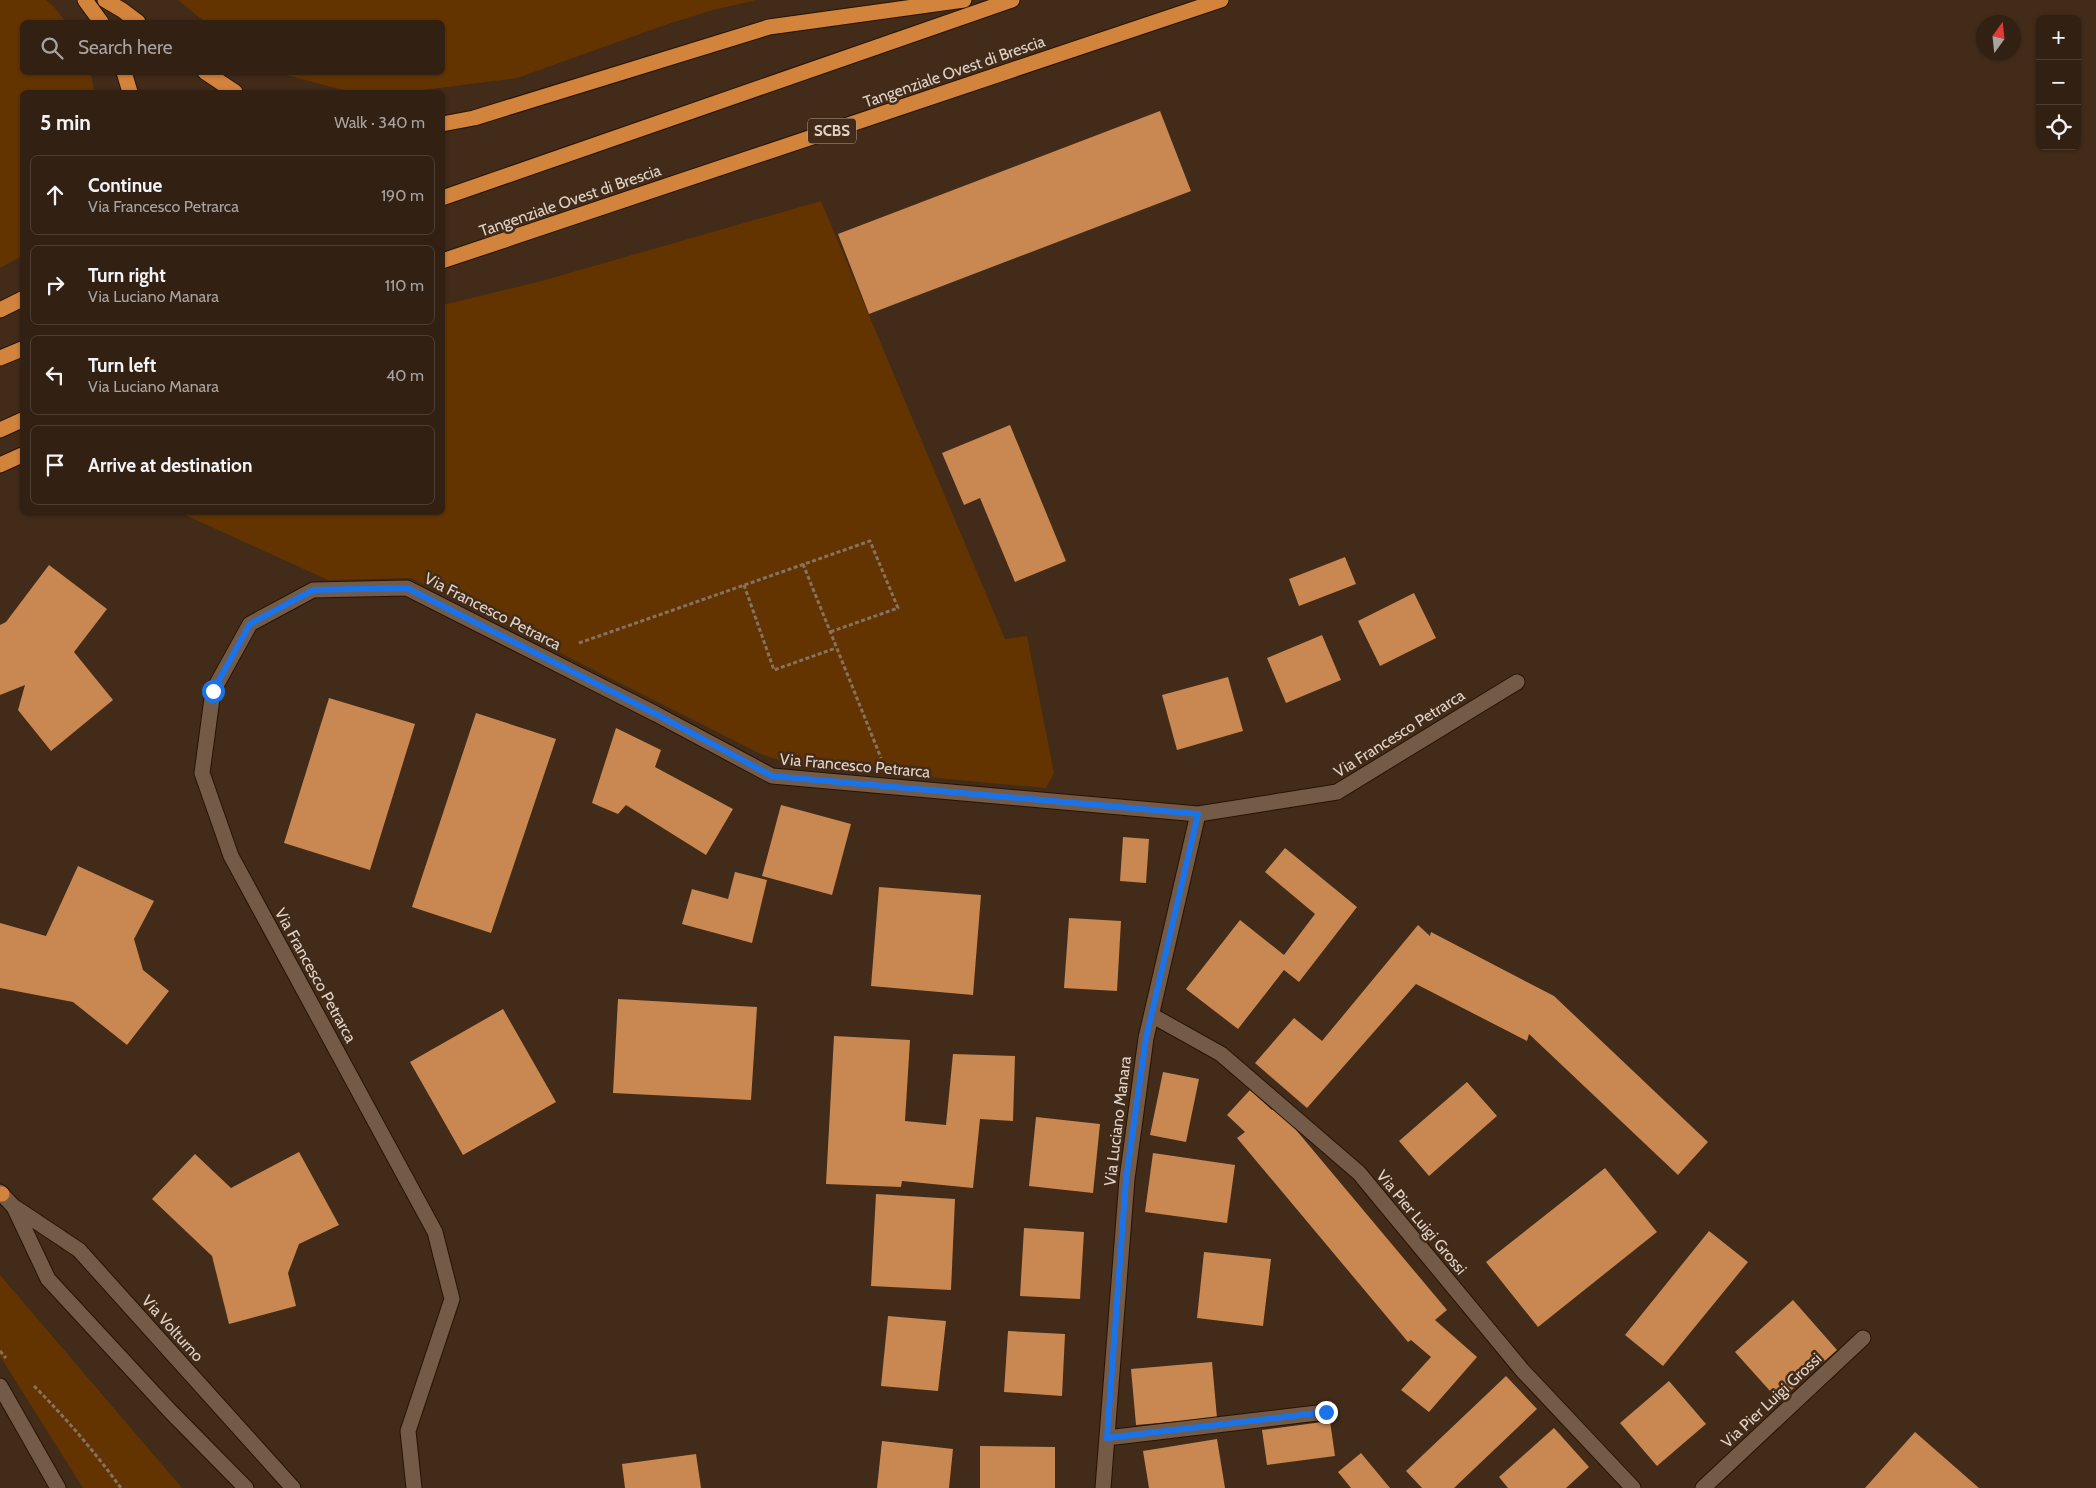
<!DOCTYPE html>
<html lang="en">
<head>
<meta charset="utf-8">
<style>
	body { margin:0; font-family:Cabin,sans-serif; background:#3d2d21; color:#f1f3f6 }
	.controls { position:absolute; right:15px; top:15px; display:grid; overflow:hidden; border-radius:8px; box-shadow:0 1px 4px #0004 }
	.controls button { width:45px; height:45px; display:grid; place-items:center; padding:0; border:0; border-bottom:1px solid #4d3e33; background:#322013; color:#f1f3f6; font:25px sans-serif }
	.compass { position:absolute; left:1976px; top:15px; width:45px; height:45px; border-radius:50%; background:#322013; box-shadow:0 1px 4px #0004; rotate:15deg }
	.stop { position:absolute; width:15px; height:15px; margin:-11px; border:4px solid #1a73e8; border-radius:50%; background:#fff }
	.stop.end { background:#1a73e8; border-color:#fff; box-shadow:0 1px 5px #0008 }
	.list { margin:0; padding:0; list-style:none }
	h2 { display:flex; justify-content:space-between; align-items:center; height:65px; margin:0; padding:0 20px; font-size:21px }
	h2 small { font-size:16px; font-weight:400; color:#a8a3a0 }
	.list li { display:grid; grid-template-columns:32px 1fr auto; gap:15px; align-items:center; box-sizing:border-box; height:80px; margin:0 10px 10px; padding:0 10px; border:1px solid #4d3e33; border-radius:8px }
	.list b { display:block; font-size:19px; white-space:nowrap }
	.list p { margin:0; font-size:16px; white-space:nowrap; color:#a8a3a0 }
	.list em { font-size:16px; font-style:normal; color:#a8a3a0 }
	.icon { flex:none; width:28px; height:28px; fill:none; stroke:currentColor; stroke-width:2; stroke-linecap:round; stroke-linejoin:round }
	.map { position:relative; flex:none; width:2096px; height:1488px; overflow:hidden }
	.search { position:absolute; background:#322013; box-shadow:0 1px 4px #0004; left:20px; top:20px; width:425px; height:55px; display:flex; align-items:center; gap:12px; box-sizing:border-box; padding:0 18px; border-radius:8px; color:#a8a3a0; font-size:19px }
	.panel { position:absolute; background:#322013; box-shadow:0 1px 4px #0004; left:20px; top:90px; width:425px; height:425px; border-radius:8px }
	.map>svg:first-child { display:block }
</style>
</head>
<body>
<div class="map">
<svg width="2096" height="1488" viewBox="0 0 2096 1488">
	<rect width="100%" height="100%" fill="#422b19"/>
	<path fill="#643400" d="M0 0H46L54 7 66 22H22V72L91 73 94 92H22V256L0 268Z
		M178 0H756L713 10 665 25 517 78 416 91 351 92 290 76 283 73 442 72V22H205Z
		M821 201 1005 639 1027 636 1054 773 1046 788 796 765 763 755 411 578 328 580 181 513 442 512 443 305 538 282Z
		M0 1275 182 1488H83L0 1356Z"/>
	<path fill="#c98851" d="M1160 111 1191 191 869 314 838 234Z
		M1010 425 1066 561 1015 582 980 498 964 505 942 453Z
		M1345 557 1356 584 1299 606 1289 579Z
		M49 565 107 609 74 652 113 700 51 751 18 710 25 685 0 695V625L6 622Z
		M1414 593 1436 638 1380 666 1358 621Z
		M1322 635 1341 680 1286 703 1267 658Z
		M1228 677 1243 731 1177 750 1162 695Z
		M329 698 415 724 370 870 284 843Z
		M476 713 556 739 491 933 412 907Z
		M616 728 661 750 655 767 733 809 706 855 626 805 618 814 592 803Z
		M781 805 851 824 832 895 762 876Z
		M1123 837 1149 839 1146 883 1120 881Z
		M1285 848 1357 907 1299 982 1284 970 1238 1029 1186 989 1240 920 1284 955 1315 914 1265 872Z
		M78 866 154 901 134 939 143 970 169 991 127 1045 73 1002 0 988V923L46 936Z
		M735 872 767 880 752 943 682 924 692 889 728 899Z
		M879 887 981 895 973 995 871 986Z
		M1069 918 1121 921 1117 991 1064 988Z
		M1418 925 1430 936 1431 932 1554 996 1708 1142 1678 1175 1529 1034 1527 1041 1416 984 1307 1108 1255 1063 1294 1018 1322 1041Z
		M618 999 757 1007 751 1100 613 1093Z
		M503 1009 556 1102 463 1155 410 1062Z
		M834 1036 910 1040 905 1121 946 1125 953 1054 1015 1056 1013 1121 980 1119 973 1188 902 1181 901 1187 826 1184Z
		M1163 1072 1199 1079 1186 1142 1150 1135Z
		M1467 1082 1497 1116 1429 1176 1399 1141Z
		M1250 1090 1272 1110 1276 1106 1447 1310 1435 1320 1477 1357 1429 1412 1401 1390 1431 1357 1411 1340 1408 1342 1237 1138 1245 1132 1227 1115Z
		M1036 1117 1100 1124 1093 1193 1029 1186Z
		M299 1152 339 1225 299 1244 288 1273 296 1306 229 1324 212 1256 152 1199 195 1154 231 1188Z
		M1153 1153 1235 1165 1227 1223 1145 1212Z
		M1605 1168 1657 1232 1538 1327 1486 1262Z
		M876 1194 955 1199 951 1290 871 1286Z
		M1024 1228 1084 1232 1080 1299 1020 1296Z
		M1709 1231 1748 1262 1663 1366 1625 1335Z
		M1204 1252 1271 1259 1263 1326 1197 1318Z
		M1793 1300 1837 1350 1779 1401 1735 1352Z
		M888 1316 946 1321 938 1391 881 1386Z
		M1008 1331 1065 1334 1062 1396 1004 1392Z
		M1212 1362 1217 1418 1136 1425 1131 1369Z
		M1506 1376 1537 1409 1454 1488H1422L1406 1471Z
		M1669 1381 1706 1424 1657 1466 1620 1423Z
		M1330 1421 1335 1456 1267 1465 1262 1430Z
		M1554 1428 1589 1467 1566 1488H1508L1499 1477Z
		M1915 1432 1979 1488H1865Z
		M1217 1439 1225 1488H1149L1143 1451Z
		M882 1441 953 1449 949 1488H877Z
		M980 1446 1055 1447V1488H980Z
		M1361 1453 1390 1488H1351L1338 1472Z
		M696 1454 701 1488H625L622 1464Z"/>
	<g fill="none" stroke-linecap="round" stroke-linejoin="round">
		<defs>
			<path id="minor" d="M1153 1016 1221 1054 1359 1173 1522 1370 1633 1488
				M0 1192 13 1206 79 1250 293 1488
				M14 1207 48 1279 171 1412 246 1488
				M0 1386 58 1488
				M1107 1438 1326 1412
				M414 1488 408 1431 452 1299 435 1232 231 856 202 773 213 691 250 624 313 590 407 588 656 714 772 776 1198 814 1337 792 1517 682
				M1103 1488 1127 1179 1146 1038 1198 814
				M1703 1488 1863 1338"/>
			<path id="highway" d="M85 0 101 22
				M105 0 122 10 138 22
				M124 72 130 92
				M205 72 235 92
				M442 124 474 118 769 27 964 0
				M442 198 1012 0
				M442 261 1221 0
				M0 310 22 299
				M0 358 22 349
				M0 430 22 420
				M0 465 22 455
				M0 1194H2"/>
		</defs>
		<use href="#minor" stroke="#281302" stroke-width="17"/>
		<use href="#highway" stroke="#281302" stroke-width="17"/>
		<path stroke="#857263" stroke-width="3" stroke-dasharray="4 2.5" stroke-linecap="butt" d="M803 564 881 758
			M744 585 774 670 836 648
			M579 643 870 541 898 608 830 632
			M0 1351 6 1358
			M34 1386C66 1418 94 1451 121 1488"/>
		<use href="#minor" stroke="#745b47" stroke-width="15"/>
		<use href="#highway" stroke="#d2833c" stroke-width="15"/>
	</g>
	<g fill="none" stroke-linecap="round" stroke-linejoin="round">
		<path stroke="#1a73e8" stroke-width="6" d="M213 691 250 624 313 590 407 588 656 714 772 776 1198 814 1146 1038 1126 1179 1107 1438 1326 1412"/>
	</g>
	<g text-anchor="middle" stroke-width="5" stroke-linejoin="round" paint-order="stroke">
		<rect fill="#422b19" stroke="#b1a093" stroke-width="1" x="808" y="118.5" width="48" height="25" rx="4"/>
		<g font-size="15" font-weight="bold" fill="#e1d2c7">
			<text x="832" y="136">SCBS</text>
		</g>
		<g font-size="16" fill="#e1d2c7" stroke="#422b19">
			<text transform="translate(954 71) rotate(-19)" y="6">Tangenziale Ovest di Brescia</text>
			<text transform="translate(570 200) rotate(-19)" y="6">Tangenziale Ovest di Brescia</text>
			<text transform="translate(493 611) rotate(27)" y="6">Via Francesco Petrarca</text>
			<text transform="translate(1399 733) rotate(-32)" y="6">Via Francesco Petrarca</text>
			<text transform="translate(855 765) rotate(5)" y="6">Via Francesco Petrarca</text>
			<text transform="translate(316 975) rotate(61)" y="6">Via Francesco Petrarca</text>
			<text transform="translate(1117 1121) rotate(-83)" y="6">Via Luciano Manara</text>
			<text transform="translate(1422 1222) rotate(50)" y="6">Via Pier Luigi Grossi</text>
			<text transform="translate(173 1328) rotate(48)" y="6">Via Volturno</text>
			<text transform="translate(1771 1400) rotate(-43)" y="6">Via Pier Luigi Grossi</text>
		</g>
	</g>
</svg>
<div class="controls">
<button>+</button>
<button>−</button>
<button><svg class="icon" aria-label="locate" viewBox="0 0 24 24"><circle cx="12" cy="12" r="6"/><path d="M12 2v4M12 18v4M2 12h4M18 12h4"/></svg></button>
</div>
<svg class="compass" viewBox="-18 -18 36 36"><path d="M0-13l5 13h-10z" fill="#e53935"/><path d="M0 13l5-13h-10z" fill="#a8a3a0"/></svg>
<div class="stop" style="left:213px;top:691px"></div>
<div class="stop end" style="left:1326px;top:1412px"></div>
<div class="search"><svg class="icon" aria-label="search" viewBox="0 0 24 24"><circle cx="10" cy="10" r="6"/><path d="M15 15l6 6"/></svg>Search here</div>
<section class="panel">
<h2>5 min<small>Walk · 340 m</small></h2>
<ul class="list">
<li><svg class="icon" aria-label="ahead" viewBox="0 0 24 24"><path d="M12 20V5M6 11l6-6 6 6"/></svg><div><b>Continue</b><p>Via Francesco Petrarca</p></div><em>190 m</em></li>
<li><svg class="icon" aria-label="right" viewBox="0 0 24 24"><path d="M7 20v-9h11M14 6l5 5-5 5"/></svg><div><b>Turn right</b><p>Via Luciano Manara</p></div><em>110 m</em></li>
<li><svg class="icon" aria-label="left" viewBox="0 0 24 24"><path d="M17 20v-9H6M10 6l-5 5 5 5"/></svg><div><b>Turn left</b><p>Via Luciano Manara</p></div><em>40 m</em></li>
<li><svg class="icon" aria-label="arrive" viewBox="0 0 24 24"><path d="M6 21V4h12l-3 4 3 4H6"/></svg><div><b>Arrive at destination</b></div></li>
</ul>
</section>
</div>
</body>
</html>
